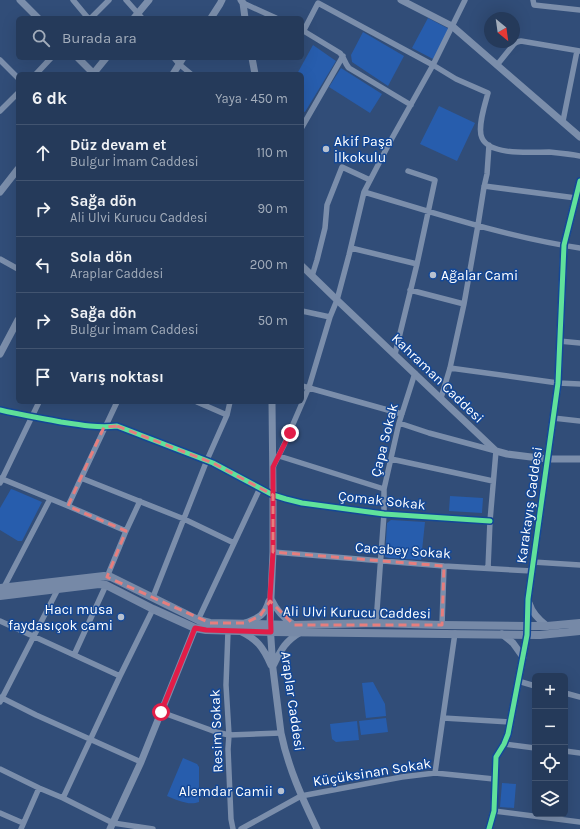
<!DOCTYPE html>
<html lang="tr">
<head>
<meta charset="utf-8">
<style>
	body { margin:0; font-family:Karla,sans-serif; background:#314563; color:#f1f3f6 }
	.controls { position:absolute; right:12px; bottom:12px; display:grid; overflow:hidden; border-radius:6px; box-shadow:0 4px 16px #0002 }
	.controls button { width:36px; height:36px; display:grid; place-items:center; padding:0; border:0; border-bottom:1px solid #425470; background:#253a5a; color:#f1f3f6; font:20px sans-serif }
	.compass { position:absolute; left:484px; top:12px; width:36px; height:36px; border-radius:50%; background:#253a5a; box-shadow:0 4px 16px #0002; rotate:151deg }
	.stop { position:absolute; width:12px; height:12px; margin:-9px; border:3px solid #e11d48; border-radius:50%; background:#fff }
	.stop.end { background:#e11d48; border-color:#fff; box-shadow:0 1px 4px #0008 }
	.list { margin:0; padding:0; list-style:none }
	h2 { display:flex; justify-content:space-between; align-items:center; height:52px; margin:0; padding:0 16px; font-size:17px }
	h2 small { font-size:13px; font-weight:400; color:#a3adbb }
	.list li { display:grid; grid-template-columns:26px 1fr auto; gap:12px; align-items:center; box-sizing:border-box; height:56px; padding:0 16px; border-top:1px solid #425470 }
	.list b { display:block; font-size:15px; white-space:nowrap }
	.list p { margin:0; font-size:13px; white-space:nowrap; color:#a3adbb }
	.list em { font-size:13px; font-style:normal; color:#a3adbb }
	.icon { flex:none; width:22px; height:22px; fill:none; stroke:currentColor; stroke-width:2; stroke-linecap:round; stroke-linejoin:round }
	.map { position:relative; flex:none; width:580px; height:829px; overflow:hidden }
	.search { position:absolute; background:#253a5a; box-shadow:0 4px 16px #0002; left:16px; top:16px; width:288px; height:44px; display:flex; align-items:center; gap:10px; box-sizing:border-box; padding:0 14px; border-radius:6px; color:#a3adbb; font-size:15px }
	.panel { position:absolute; background:#253a5a; box-shadow:0 4px 16px #0002; left:16px; top:72px; width:288px; height:332px; border-radius:6px }
	.map>svg:first-child { display:block }
</style>
</head>
<body>
<div class="map">
<svg width="580" height="829" viewBox="0 0 580 829">
	<rect width="100%" height="100%" fill="#314d78"/>
	<path fill="#275dad" d="M428 18 449 29 433 59 412 48Z
		M363 32 404 56 388 86 352 62 351 55Z
		M313 45 336 61 305 112 302 111V74H297Z
		M341 68 382 94 370 113 329 87Z
		M439 106 475 123 457 161 420 144Z
		M11 489 14 490 42 502 22 541H18L0 530V508Z
		M450 496 483 498 482 513 449 511Z
		M391 520 425 522 421 560 389 558 385 557 387 523Z
		M373 682 385 704 386 716 366 718 362 683Z
		M386 718 388 732 361 735 359 721Z
		M357 721 359 740 336 742 332 739 330 724Z
		M183 758 197 764 199 767V802C189 806 177 800 167 796Z
		M502 783 516 784 514 808 500 807Z"/>
	<g fill="none" stroke-linecap="round" stroke-linejoin="round">
		<path stroke="#7b8eab" stroke-width="5.5" d="M73 0 88 18
			M126 0 142 18
			M533 0 534 5 580 10
			M243 3 276 18
			M91 18 109 0
			M302 30 340 53C344 57 345 64 349 68L411 105
			M304 30 318 3 433 65 456 79 488 93C485 104 477 128 482 138 490 156 532 152 549 152 559 153 570 154 580 156
			M174 58 179 64 191 74
			M0 60 18 78
			M497 65 514 44 517 42 521 41 580 51
			M36 74 51 58
			M0 111 18 93
			M563 121 577 51
			M302 127 343 56
			M484 186 576 198
			M364 192C435 213 506 237 580 248
			M351 248 417 264
			M0 259 18 269
			M312 276 317 260 325 228 327 205 342 167 370 180
			M410 290 464 304
			M302 311 330 317
			M559 341 580 343
			M395 354 417 264 435 180 408 171
			M450 368 558 383 580 384
			M302 386 402 414
			M441 398 450 368 464 304 478 225 484 187 487 174 489 145
			M197 402 227 415
			M0 410C20 415 41 418 61 422 80 425 98 428 117 426L213 463 273 495 286 499 302 503 384 514 490 521
			M553 418 580 421
			M399 423 429 433 496 451 490 521 488 568
			M279 456 384 489
			M391 459 493 481
			M273 467 284 445 309 387 330 317 337 300 349 255 364 192 391 140 433 65 465 0
			M0 478 68 506 126 531
			M81 478 184 519 234 543
			M0 483 39 402
			M68 506 117 402
			M273 552 444 566 532 571
			M533 562 580 565
			M107 577 126 531 140 501
			M4 587 50 499
			M153 597 207 460 227 415 230 402
			M198 620 260 488
			M0 621 120 676
			M376 623 384 514V489L399 423 415 373
			M442 625 444 566
			M228 631 226 685 229 735 228 749 231 819 233 829
			M74 655 106 585
			M518 681 535 686
			M565 693 580 697
			M0 697 36 715 141 762
			M0 702 58 589
			M161 712 216 732 229 735 281 733
			M443 718 510 722
			M504 744 535 748
			M565 751 580 753
			M0 769 39 788 63 798 113 823 153 829
			M435 773 455 633
			M63 798 120 676 153 609
			M494 811 580 822
			M0 813 23 823
			M21 829 39 788
			M241 829 301 796 402 777 435 773 494 779"/>
		<path stroke="#7b8eab" stroke-width="7" d="M20 0 38 18
			M241 0 243 3 245 18
			M401 0 452 26 580 137
			M134 18 149 0
			M211 18 220 4 222 0
			M78 58 94 74
			M252 58 255 74
			M93 74 106 58
			M173 74 183 58
			M0 192 18 169
			M302 266 337 300 496 451 507 454 547 459H580
			M0 354 18 320
			M272 402 273 495V552L271 597 270 624 273 669 281 733C288 767 302 798 317 829
			M271 599C277 611 283 618 294 625
			M529 603C532 613 539 620 547 626
			M245 623C259 618 265 615 269 601
			M240 631C257 639 263 647 271 665
			M502 634 513 643 523 657
			M273 666C281 650 285 641 301 632
			M110 829 141 762 195 628
			M489 829 494 811 496 757 504 744 508 734 527 635 528 599 558 383 564 245 580 181"/>
		<path stroke="#7689a7" stroke-width="8" d="M0 588 104 576 111 577 198 620 210 623 294 625 376 623 442 625 527 626H547L580 623
			M0 596 99 584 106 585 153 609 195 628 206 630 271 632 540 635 580 631"/>
		<defs>
			<path id="cycleway" d="M0 410C20 415 41 418 61 422 80 425 98 428 117 426L213 463 273 495 286 499 302 503 384 514 490 521
				M489 829 494 811 496 757 504 744 508 734 527 635 528 599 558 383 564 245 580 181"/>
		</defs>
		<use href="#cycleway" stroke="#134796" stroke-width="8"/>
		<use href="#cycleway" stroke="#60e19b" stroke-width="5"/>
	</g>
	<g fill="none" stroke-linecap="round" stroke-linejoin="round">
		<path stroke="#e11d48" stroke-width="5" d="M161 712 195 628 206 630 271 632 270 597 273 552V467L290 433"/>
	</g>
	<path fill="none" stroke="#e67e7e" stroke-width="3" stroke-dasharray="8 5" stroke-linejoin="round" d="M117 426 213 463 273 495V552L444 566 442 625H294L270 601 260 616 245 623H210L107 577 126 531 68 506 104 427Z"/>
	<g fill="#b7c1d0" stroke="#134796" stroke-width="1.5">
		<circle cx="326" cy="149" r="4"/>
		<circle cx="433" cy="275" r="4"/>
		<circle cx="121" cy="617" r="4"/>
		<circle cx="281" cy="791" r="4"/>
	</g>
	<g text-anchor="middle" stroke-width="3" stroke-linejoin="round" paint-order="stroke">
		<g font-size="14" fill="#fff" stroke="#134796" text-anchor="start">
			<text x="334" y="146">Akif Paşa<tspan x="334" dy="16">İlkokulu</tspan></text>
			<text x="441" y="280">Ağalar Cami</text>
			<text x="113" y="614" text-anchor="end">Hacı musa<tspan x="113" dy="16">faydasıçok cami</tspan></text>
			<text x="273" y="796" text-anchor="end">Alemdar Camii</text>
		</g>
		<g font-size="14" fill="#fff" stroke="#134796">
			<text transform="translate(438 378) rotate(44)" y="5">Kahraman Caddesi</text>
			<text transform="translate(384 440) rotate(-76)" y="5">Çapa Sokak</text>
			<text transform="translate(382 500) rotate(6)" y="5">Çomak Sokak</text>
			<text transform="translate(529 505) rotate(-82)" y="5">Karakayış Caddesi</text>
			<text transform="translate(403 550) rotate(4)" y="5">Cacabey Sokak</text>
			<text transform="translate(357 612) rotate(1)" y="5">Ali Ulvi Kurucu Caddesi</text>
			<text transform="translate(293 701) rotate(82)" y="5">Araplar Caddesi</text>
			<text transform="translate(216 731) rotate(-92)" y="5">Resim Sokak</text>
			<text transform="translate(372 772) rotate(-9)" y="5">Küçüksinan Sokak</text>
		</g>
	</g>
</svg>
<div class="controls">
<button>+</button>
<button>−</button>
<button><svg class="icon" aria-label="locate" viewBox="0 0 24 24"><circle cx="12" cy="12" r="6"/><path d="M12 2v4M12 18v4M2 12h4M18 12h4"/></svg></button>
<button><svg class="icon" aria-label="layers" viewBox="0 0 24 24"><path d="M12 4l9 5-9 5-9-5zM3 14l9 5 9-5"/></svg></button>
</div>
<svg class="compass" viewBox="-18 -18 36 36"><path d="M0-13l5 13h-10z" fill="#e53935"/><path d="M0 13l5-13h-10z" fill="#a3adbb"/></svg>
<div class="stop" style="left:161px;top:712px"></div>
<div class="stop end" style="left:290px;top:433px"></div>
<div class="search"><svg class="icon" aria-label="search" viewBox="0 0 24 24"><circle cx="10" cy="10" r="6"/><path d="M15 15l6 6"/></svg>Burada ara</div>
<section class="panel">
<h2>6 dk<small>Yaya · 450 m</small></h2>
<ul class="list">
<li><svg class="icon" aria-label="ahead" viewBox="0 0 24 24"><path d="M12 20V5M6 11l6-6 6 6"/></svg><div><b>Düz devam et</b><p>Bulgur İmam Caddesi</p></div><em>110 m</em></li>
<li><svg class="icon" aria-label="right" viewBox="0 0 24 24"><path d="M7 20v-9h11M14 6l5 5-5 5"/></svg><div><b>Sağa dön</b><p>Ali Ulvi Kurucu Caddesi</p></div><em>90 m</em></li>
<li><svg class="icon" aria-label="left" viewBox="0 0 24 24"><path d="M17 20v-9H6M10 6l-5 5 5 5"/></svg><div><b>Sola dön</b><p>Araplar Caddesi</p></div><em>200 m</em></li>
<li><svg class="icon" aria-label="right" viewBox="0 0 24 24"><path d="M7 20v-9h11M14 6l5 5-5 5"/></svg><div><b>Sağa dön</b><p>Bulgur İmam Caddesi</p></div><em>50 m</em></li>
<li><svg class="icon" aria-label="arrive" viewBox="0 0 24 24"><path d="M6 21V4h12l-3 4 3 4H6"/></svg><div><b>Varış noktası</b></div></li>
</ul>
</section>
</div>
</body>
</html>
